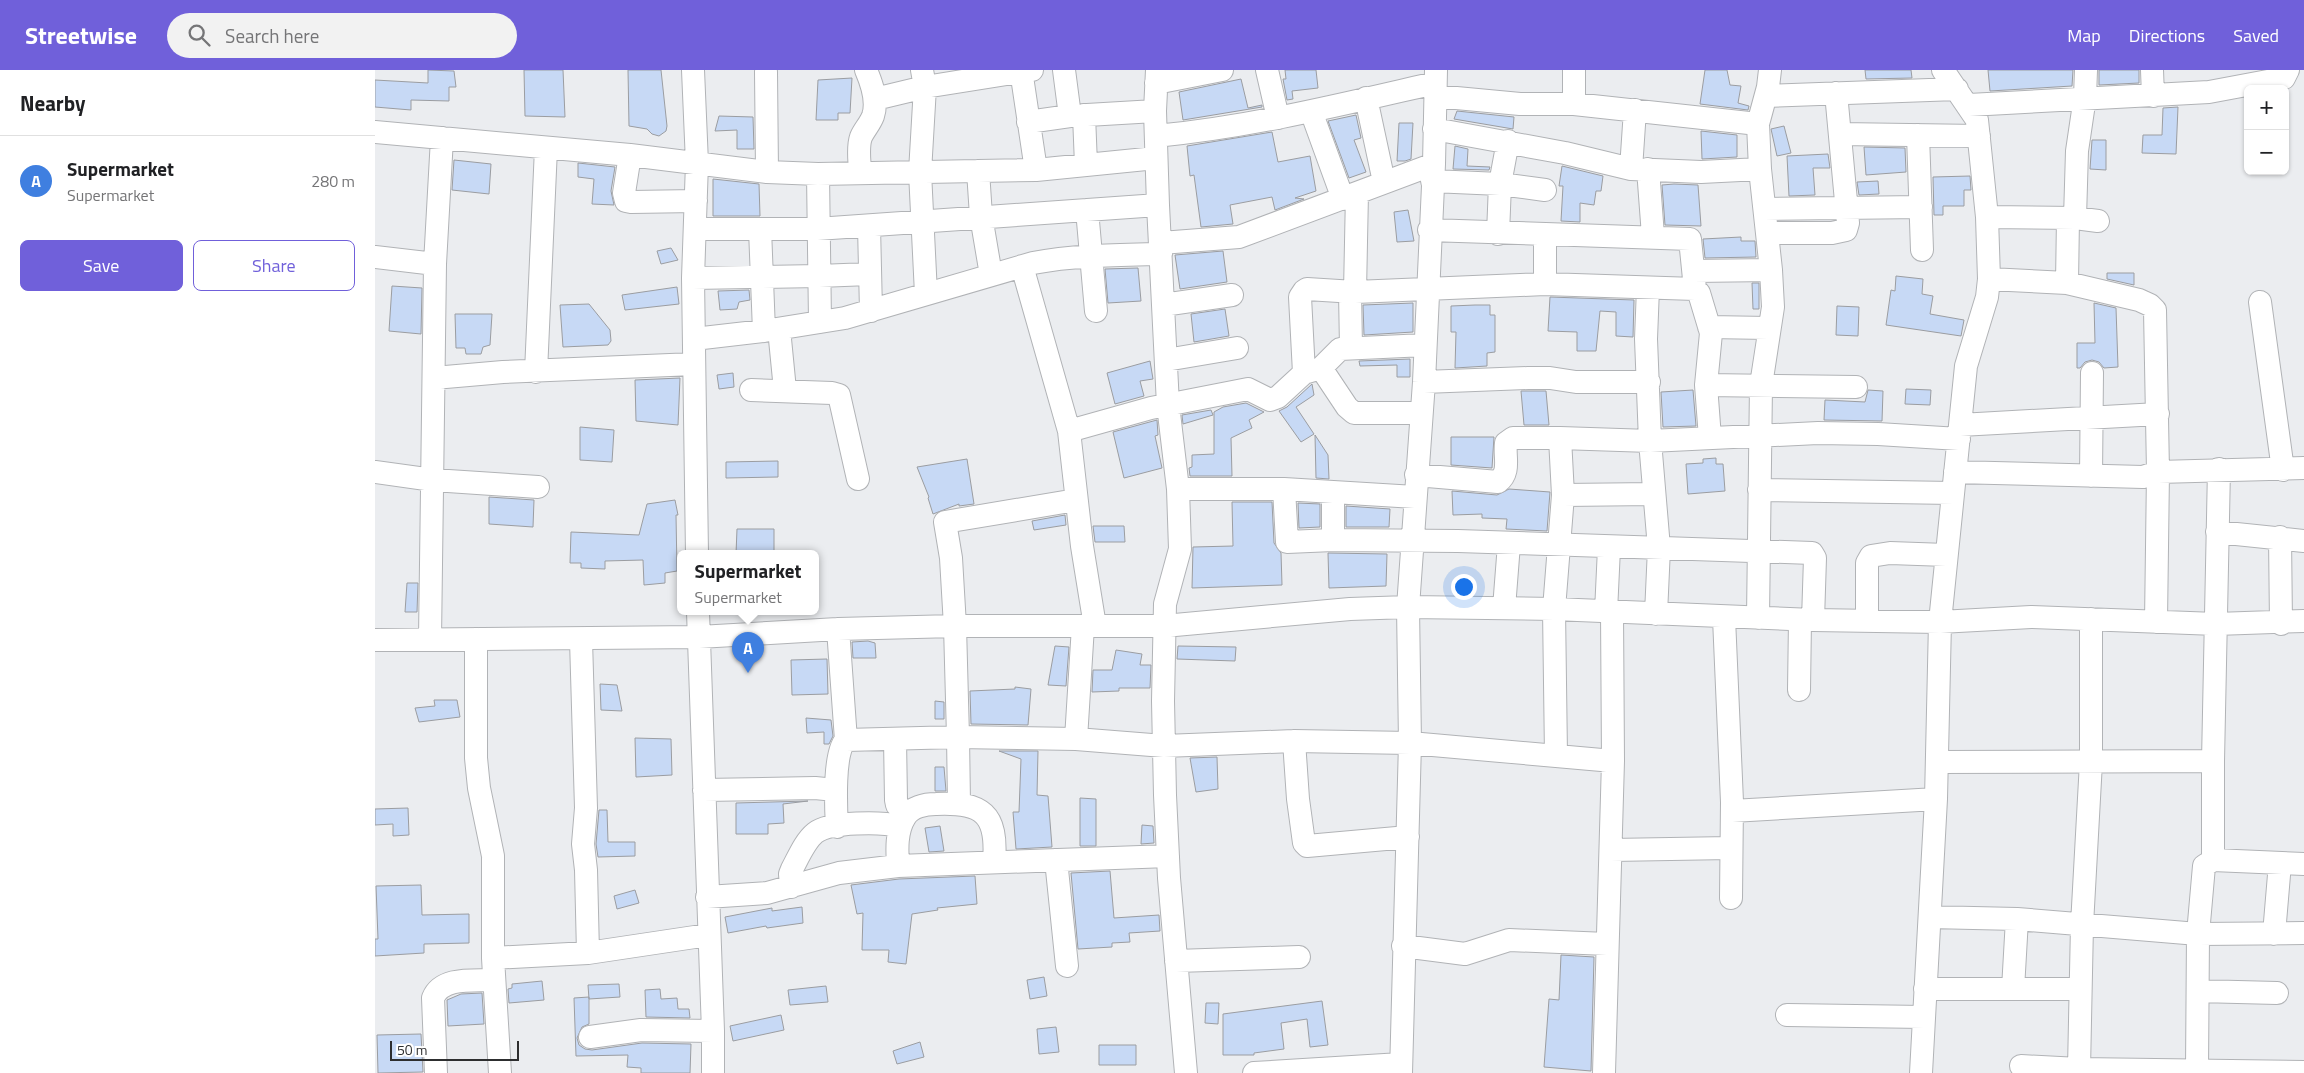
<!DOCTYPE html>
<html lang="en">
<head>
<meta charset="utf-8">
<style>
	body { margin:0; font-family:"Titillium Web",sans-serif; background:#f2f2f2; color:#202124 }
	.controls { position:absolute; right:15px; top:15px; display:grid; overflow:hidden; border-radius:8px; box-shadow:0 1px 4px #0004 }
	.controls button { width:45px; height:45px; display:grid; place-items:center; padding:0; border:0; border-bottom:1px solid #e0e0e0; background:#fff; color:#202124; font:25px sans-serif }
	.scale { position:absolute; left:15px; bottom:12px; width:129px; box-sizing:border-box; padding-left:5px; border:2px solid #2d2e2f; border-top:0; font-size:14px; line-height:18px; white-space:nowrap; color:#2d2e2f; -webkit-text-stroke:4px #fff; paint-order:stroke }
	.you { position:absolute; left:1088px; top:516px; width:18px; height:18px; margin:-12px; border:4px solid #fff; border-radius:50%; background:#1a73e8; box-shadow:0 0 0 8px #1a73e833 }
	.badge { display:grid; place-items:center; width:32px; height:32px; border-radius:50%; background:#7060da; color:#fff; font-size:16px; font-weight:700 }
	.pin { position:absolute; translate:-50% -41px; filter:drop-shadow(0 1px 2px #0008) }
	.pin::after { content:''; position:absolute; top:26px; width:18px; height:15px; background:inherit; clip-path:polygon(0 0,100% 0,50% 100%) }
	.popup { position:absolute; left:302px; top:480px; width:142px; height:65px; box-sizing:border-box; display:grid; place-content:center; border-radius:8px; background:#fff; filter:drop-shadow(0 1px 4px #0005); font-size:16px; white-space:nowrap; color:#757577 }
	.popup b { font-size:19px; color:#202124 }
	.popup::after { content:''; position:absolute; left:50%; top:100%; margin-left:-10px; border:10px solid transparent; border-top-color:#fff }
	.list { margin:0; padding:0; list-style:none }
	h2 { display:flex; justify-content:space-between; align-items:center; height:65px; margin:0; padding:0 20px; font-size:21px }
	h2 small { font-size:16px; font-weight:400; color:#757577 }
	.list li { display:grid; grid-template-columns:32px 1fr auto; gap:15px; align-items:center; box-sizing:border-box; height:90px; padding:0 20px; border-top:1px solid #e0e0e0 }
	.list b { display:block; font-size:19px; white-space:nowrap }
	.list p { margin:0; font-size:16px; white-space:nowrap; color:#757577 }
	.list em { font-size:16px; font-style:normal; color:#757577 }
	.actions { display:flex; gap:10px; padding:15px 20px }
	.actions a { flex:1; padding:11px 0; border:1px solid #7060da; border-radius:8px; text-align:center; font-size:18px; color:#7060da }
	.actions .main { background:#7060da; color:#fff }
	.icon { flex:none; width:28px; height:28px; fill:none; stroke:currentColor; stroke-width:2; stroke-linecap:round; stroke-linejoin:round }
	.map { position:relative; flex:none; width:1929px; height:1003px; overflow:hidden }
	header { display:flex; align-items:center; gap:30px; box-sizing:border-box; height:70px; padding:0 25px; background:#7060da; color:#fff }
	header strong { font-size:24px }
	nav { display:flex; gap:28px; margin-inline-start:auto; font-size:18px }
	.search { width:350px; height:45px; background:#f2f2f2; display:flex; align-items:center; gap:12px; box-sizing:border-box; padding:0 18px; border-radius:28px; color:#757577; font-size:19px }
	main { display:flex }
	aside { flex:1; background:#fff }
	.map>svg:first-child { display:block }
</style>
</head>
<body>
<header>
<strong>Streetwise</strong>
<div class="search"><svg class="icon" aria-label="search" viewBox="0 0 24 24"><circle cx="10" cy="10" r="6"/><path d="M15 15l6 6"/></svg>Search here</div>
<nav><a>Map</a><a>Directions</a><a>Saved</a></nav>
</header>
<main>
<aside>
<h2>Nearby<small></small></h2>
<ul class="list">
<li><span class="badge" style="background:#3f7fe0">A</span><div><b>Supermarket</b><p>Supermarket</p></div><em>280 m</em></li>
</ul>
<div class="actions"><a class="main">Save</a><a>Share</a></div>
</aside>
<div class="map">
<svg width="1929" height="1003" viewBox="0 0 1929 1003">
	<rect width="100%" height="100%" fill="#ebedf0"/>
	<path fill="#c7d9f5" stroke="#9b9da1" d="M53 0 79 1 81 17H74V31L36 30V40L0 37V10L53 13Z
		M149 0H188L190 47 150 46Z
		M253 0H286L292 56 291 61 284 66 277 64 272 59 254 56Z
		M910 0H941L943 18 917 21 918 29 912 30 908 9H911Z
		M1330 0H1352L1355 15 1366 16 1363 33 1374 36 1373 40 1325 34Z
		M1490 0H1536L1537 8 1491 9Z
		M1613 0H1698L1697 16 1615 21Z
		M1724 0H1764V13L1724 15Z
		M477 8 475 43H463V50H441L443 10Z
		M866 9 873 38 887 35V37L808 50 804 22Z
		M1803 37 1801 84 1767 83 1768 65H1787L1788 38Z
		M1082 41 1139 47 1138 59 1079 49Z
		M981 45 986 68 979 70 991 102 974 108 953 51Z
		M344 46 378 47 379 79H362V60L340 61Z
		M1024 53H1038L1036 89 1030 91H1022Z
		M1409 56 1416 83 1402 86 1396 59Z
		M1326 61 1362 65V87L1327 89Z
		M897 62 903 92 935 86 941 121 920 128 929 129 900 140 897 127 855 135 858 154 826 157 819 105 815 106 812 76Z
		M1717 70H1731V100L1715 99Z
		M1080 76 1093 79 1092 96 1115 97 1114 100 1078 99Z
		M1489 77 1530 78 1531 102 1491 105Z
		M1453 84 1455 98H1438L1440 125 1414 126 1412 86Z
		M79 90 116 94 114 124 77 120Z
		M203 93 240 97 236 121 239 135 217 134 219 109 203 107Z
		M1187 96 1228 106 1226 121H1221L1219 135 1205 133V152L1186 151 1188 116H1184Z
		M1595 106 1596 120H1589V136H1568V145H1559L1558 107Z
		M338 109 384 114 385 146H338Z
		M1503 111 1504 124 1484 125 1482 112Z
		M1299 114 1323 115 1326 156 1290 155 1287 115Z
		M1033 140 1039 171 1022 172 1019 142Z
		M1366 167V171H1380L1381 187 1330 188 1328 169Z
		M296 178 303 190 286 194 282 181Z
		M848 181 852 212 805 219 800 185Z
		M763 198 766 231 733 233 730 199Z
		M1732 203H1759V215L1732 209Z
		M1521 206 1548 209 1547 224 1558 226 1555 244 1589 250 1586 266 1511 255 1516 220 1520 221Z
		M1377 213H1384V239H1378Z
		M17 216 47 218 46 264 14 261Z
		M302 217 304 234 250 240 247 225Z
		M374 220 375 230 364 232 362 239 345 240 343 221Z
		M1175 227 1259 230 1258 267 1241 266V242L1225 241 1221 281H1202V262L1173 261Z
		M1038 233V262L989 265 988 235Z
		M1719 233 1741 238 1743 297 1729 298 1724 292 1717 290 1710 292 1705 298H1702V273H1720Z
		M214 234 235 260 236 271 233 275 188 277 185 235Z
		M1100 235H1115V245H1120V282L1112 283V296L1080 298 1081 262H1076V236Z
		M1462 236 1484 237 1483 266 1461 265Z
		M850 239 854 266 819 272 816 244Z
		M80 244H117L115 275 108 277 106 284H91L90 278H81Z
		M1035 289V307H1022V295L985 296 984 291Z
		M775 291 778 309 765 311 769 326 740 334 732 303Z
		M358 303 359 317 344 319 342 305Z
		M305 308 303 355 261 351 260 310Z
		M937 314 939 325 921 337 939 364 926 372 904 341 912 337Z
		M1531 319 1556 320 1555 335 1530 334Z
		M1318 320 1321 356 1288 357 1286 322Z
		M1493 320 1508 321 1507 351 1449 350 1450 330 1490 332Z
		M1146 321H1171L1174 355H1149Z
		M871 333 889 342 874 350 877 358 856 368 857 406H815L814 398 817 397V385L839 384V342L848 337Z
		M836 340 838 345 808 354 807 345Z
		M782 350 783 365 780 366 787 398 749 408 738 362Z
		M205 357 239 360 237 392 205 390Z
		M940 365 953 385 954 409 941 408Z
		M1076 367H1119L1117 398 1076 395Z
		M1341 388V394H1348L1350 421 1313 424 1311 394 1328 393V389Z
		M592 389 599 434 584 436V434L558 444 553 428 554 427 542 397Z
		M403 391V407L351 408V392Z
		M1134 419 1175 422 1172 461 1131 459 1132 449 1107 448V444L1078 445 1077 421 1122 425Z
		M114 427 159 430 158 457 114 454Z
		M300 430 303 445H301L302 501 290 503V513L269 515 268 490 230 491V499L206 498V493H195L196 462 264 465 272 434Z
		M857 432H897L899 473 906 483 907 515 817 518 818 477 858 476Z
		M923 433 945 434V457L924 458Z
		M971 436 1015 439 1014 457H971Z
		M690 445 691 455 659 460 657 451Z
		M718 456H749L750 472H720Z
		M362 459H399V484H361Z
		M953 483 1012 484 1011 516 954 518Z
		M32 513H43L42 542H30Z
		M493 571 500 573 501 588H478L477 572Z
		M680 576 694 577 691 616 673 615Z
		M803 576 861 577 860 591 802 589Z
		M741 580 767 584 765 595H776L775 618H744V621L717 622 718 600H737Z
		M452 589 453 624 417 625 416 590Z
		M225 614 242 615 247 641 226 640Z
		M640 617 656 619 653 655 596 654 595 621 640 619Z
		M59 630H82L85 647 44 652 40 638 60 636Z
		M560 631 569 632V649H560Z
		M431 648 456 650 458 666 454 674H449V662L432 663Z
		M260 668 296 669 297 705 261 707Z
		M624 681H663L662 725 673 726 677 777 641 779 638 742H644L646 689Z
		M842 687 843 719 821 722 815 688Z
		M560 697H569L571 721H560Z
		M705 728 721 729V776H705Z
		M433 731 408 734 409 753 393 754V764H361V733Z
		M33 738 34 765 18 766V754L0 755V739Z
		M224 740H232L233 772H260V786L223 787 221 774Z
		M767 755 778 756 779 773 766 774Z
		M565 756 569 781 554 782 550 758Z
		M735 801 739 848 784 845 785 861 754 863 755 872 737 873V877L703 879 696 803Z
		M600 806 602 834 562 838 563 840 537 844 531 894 513 892 514 880H487L488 843 482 844 476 815 524 809Z
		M46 815 47 845 94 844V873L49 874V883L0 886V869H3L1 816Z
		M260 820 264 833 242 839 239 826Z
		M427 837 428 853 392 858 391 856 353 863 350 847 397 838V841Z
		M1186 885 1219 887 1216 1001 1169 997 1174 929 1184 930Z
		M669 907 672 926 655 929 652 910Z
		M167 911 169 930 134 933 133 919 137 918V914Z
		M244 914 245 927 214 929 213 915Z
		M451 916 453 932 415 935 413 920Z
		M285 919 286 929 302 928 303 939H314L315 948 271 947 270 920Z
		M107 923 109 954 73 956 72 930 86 924Z
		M214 927V954L207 957 202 968 204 975 210 979 217 980 267 973 316 974 315 1003H266V998L252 997 253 985 201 986 199 928Z
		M947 931 953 975 935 977 932 949 906 953 909 979 879 983V985H848V944Z
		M831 933H844L843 954 830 953Z
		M406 945 409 960 358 971 355 956Z
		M681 957 684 982 664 984 662 959Z
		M46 964 48 1002 3 1003 2 965Z
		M545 972 549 987 522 994 518 981Z
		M724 975H761V995H724Z"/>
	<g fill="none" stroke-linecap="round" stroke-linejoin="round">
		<defs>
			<path id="minor" d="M318 0 322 93 318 208 322 484
				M547 0 550 17 545 102 551 224
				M646 0 661 100
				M689 0 695 46
				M782 0 780 41 783 135 793 335 803 419 805 479 790 534 788 631 790 725 794 808 811 1003
				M892 0 903 48
				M1777 0 1778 26
				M391 2 392 102
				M781 13 847 0
				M1060 26 1145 34H1199L1383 54 1393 17 1395 0
				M1391 26 1582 19
				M991 28 1009 112
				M500 29 550 17 657 0
				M1199 34V0
				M1594 35 1834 22 1909 8 1913 0
				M936 41 968 129
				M709 45 711 95
				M653 52 695 46 780 41
				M1059 59 1190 83 1256 99 1326 102 1385 99
				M0 62 255 85 392 102 443 104 661 100 781 88
				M1465 64 1604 66
				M1543 65 1547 180
				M781 66C876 57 968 34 1060 13
				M255 85 249 123 251 131 256 132 321 131
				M1256 99 1260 40
				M1273 99 1278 166
				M603 101 606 146 616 205
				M485 103C485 92 482 78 486 67 489 60 495 54 498 46 503 31 497 14 491 0
				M443 104 445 252
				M1057 111 1125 114 1170 120
				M1390 139 1546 137
				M712 140 721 241
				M1612 147 1700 148 1723 151
				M1700 148 1702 81 1710 27 1711 0
				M494 156 496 241
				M320 159H442L783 135
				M385 159 389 261
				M1054 160 1315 169 1320 219 1324 223 1336 263 1331 315 1335 368
				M1392 163H1457L1471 160 1473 153 1461 23
				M1123 164 1125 114 1133 71
				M786 173 864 167 1059 94
				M0 187 60 194
				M647 196 694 361 707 476 720 556
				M1319 201 1396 200
				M318 208 444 206 494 204
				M1614 209 1692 213 1764 230 1775 235 1780 240 1783 402 1781 552
				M1692 213 1693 148
				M1170 214V165
				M1273 218 1271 269 1275 371 1284 478 1281 544
				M975 222 976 278
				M980 222 982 123
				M1885 232 1908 400
				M788 235 857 225
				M1334 257 1393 258
				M404 259 410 320
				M319 269 389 261 470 248 658 193C700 185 743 185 786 184
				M791 290 862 278
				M946 298 972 337 979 343H1046
				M161 302 171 78
				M929 303 925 227 929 221 932 219 980 222 1170 214 1320 219
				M59 308 128 302 319 294
				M1049 312 1153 308H1175L1201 312H1274
				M1331 315 1481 317
				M376 320 457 323 464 325 483 409
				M1585 355 1783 344
				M694 361 776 338 873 319 895 330 903 327 929 303 946 298 965 279 1050 275
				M0 402 58 410 163 417
				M1580 402 1768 407 1783 402 1929 398
				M1041 405 1123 412C1136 402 1129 387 1131 373L1138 368H1185L1275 371 1443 363 1503 364 1584 369
				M1716 406 1717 303
				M803 419H909L912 472 958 470 1083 471 1437 483 1440 488 1438 550
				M909 419 1040 427
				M1384 420 1578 423
				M958 422V470
				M1188 425 1279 424
				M701 430 570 452 576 488 580 556 583 667 701 669 789 676 919 671 1035 673 1238 691
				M1842 462 1929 471
				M1905 467 1906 554
				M1129 538 1134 474
				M323 542 338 961V1003
				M1231 542 1234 478
				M1349 548 1357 732 1356 828
				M1383 548 1386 315 1398 237 1396 200 1385 99 1383 54
				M1492 550V493L1496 486 1515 483 1571 485
				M463 559 471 670
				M55 569 60 194 67 68
				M101 569V688L104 718 118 786V888L125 1003
				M0 570 324 567 463 559 580 556H789L975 539 1033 537 1179 539 1438 550 1565 552 1656 547 1841 554 1929 551
				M206 570 211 738 208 774 211 800 213 883
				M1424 620 1425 550
				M520 669 521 730 522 735 532 744
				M701 669 708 556
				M919 671 923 729 929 773 932 776 1033 767
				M1181 686 1179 539 1188 425 1185 368
				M1562 692 1838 691
				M329 720 440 718 460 720
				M1357 741 1561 729
				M462 757C461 740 458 679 471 670L583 667 584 733
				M1236 780 1355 778
				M681 790 692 896
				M1838 790V691L1844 399
				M523 796C522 780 521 761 530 747 536 737 550 734 561 734 607 732 623 743 619 792
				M416 817 415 804 417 799C423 788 430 771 440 763 455 751 507 752 525 756
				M332 827 392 823 464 803 523 796 793 786
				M1555 847 1642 849 1823 864 1929 863
				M1899 864 1905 793
				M1028 876 1090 884 1134 870 1232 874
				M118 888 213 883 333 865
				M801 891 924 887
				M1550 919H1705
				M1638 919 1642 849
				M1823 921 1902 923
				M1412 945 1549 947
				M215 967 266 960 338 961
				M1646 996 1704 999 1929 1002
				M1704 999 1707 855 1716 692V549
				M1822 1000 1823 864 1829 796 1838 790 1929 794
				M61 1003 58 928C67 906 99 911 119 910
				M879 1003 1026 994
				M1026 1003 1035 673 1033 537 1049 312 1059 94 1061 0
				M1229 1003 1238 691 1237 542
				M1546 1003 1561 729 1565 552 1591 296 1612 227 1614 209 1612 147 1602 50 1568 0"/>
		</defs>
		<use href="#minor" stroke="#b1b3b6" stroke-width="24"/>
		<use href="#minor" stroke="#fff" stroke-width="22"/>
	</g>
</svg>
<div class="controls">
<button>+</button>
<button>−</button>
</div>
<div class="scale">50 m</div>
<div class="you"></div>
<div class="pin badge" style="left:373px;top:603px;background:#3f7fe0">A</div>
<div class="popup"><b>Supermarket</b>Supermarket</div>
</div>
</main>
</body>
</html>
